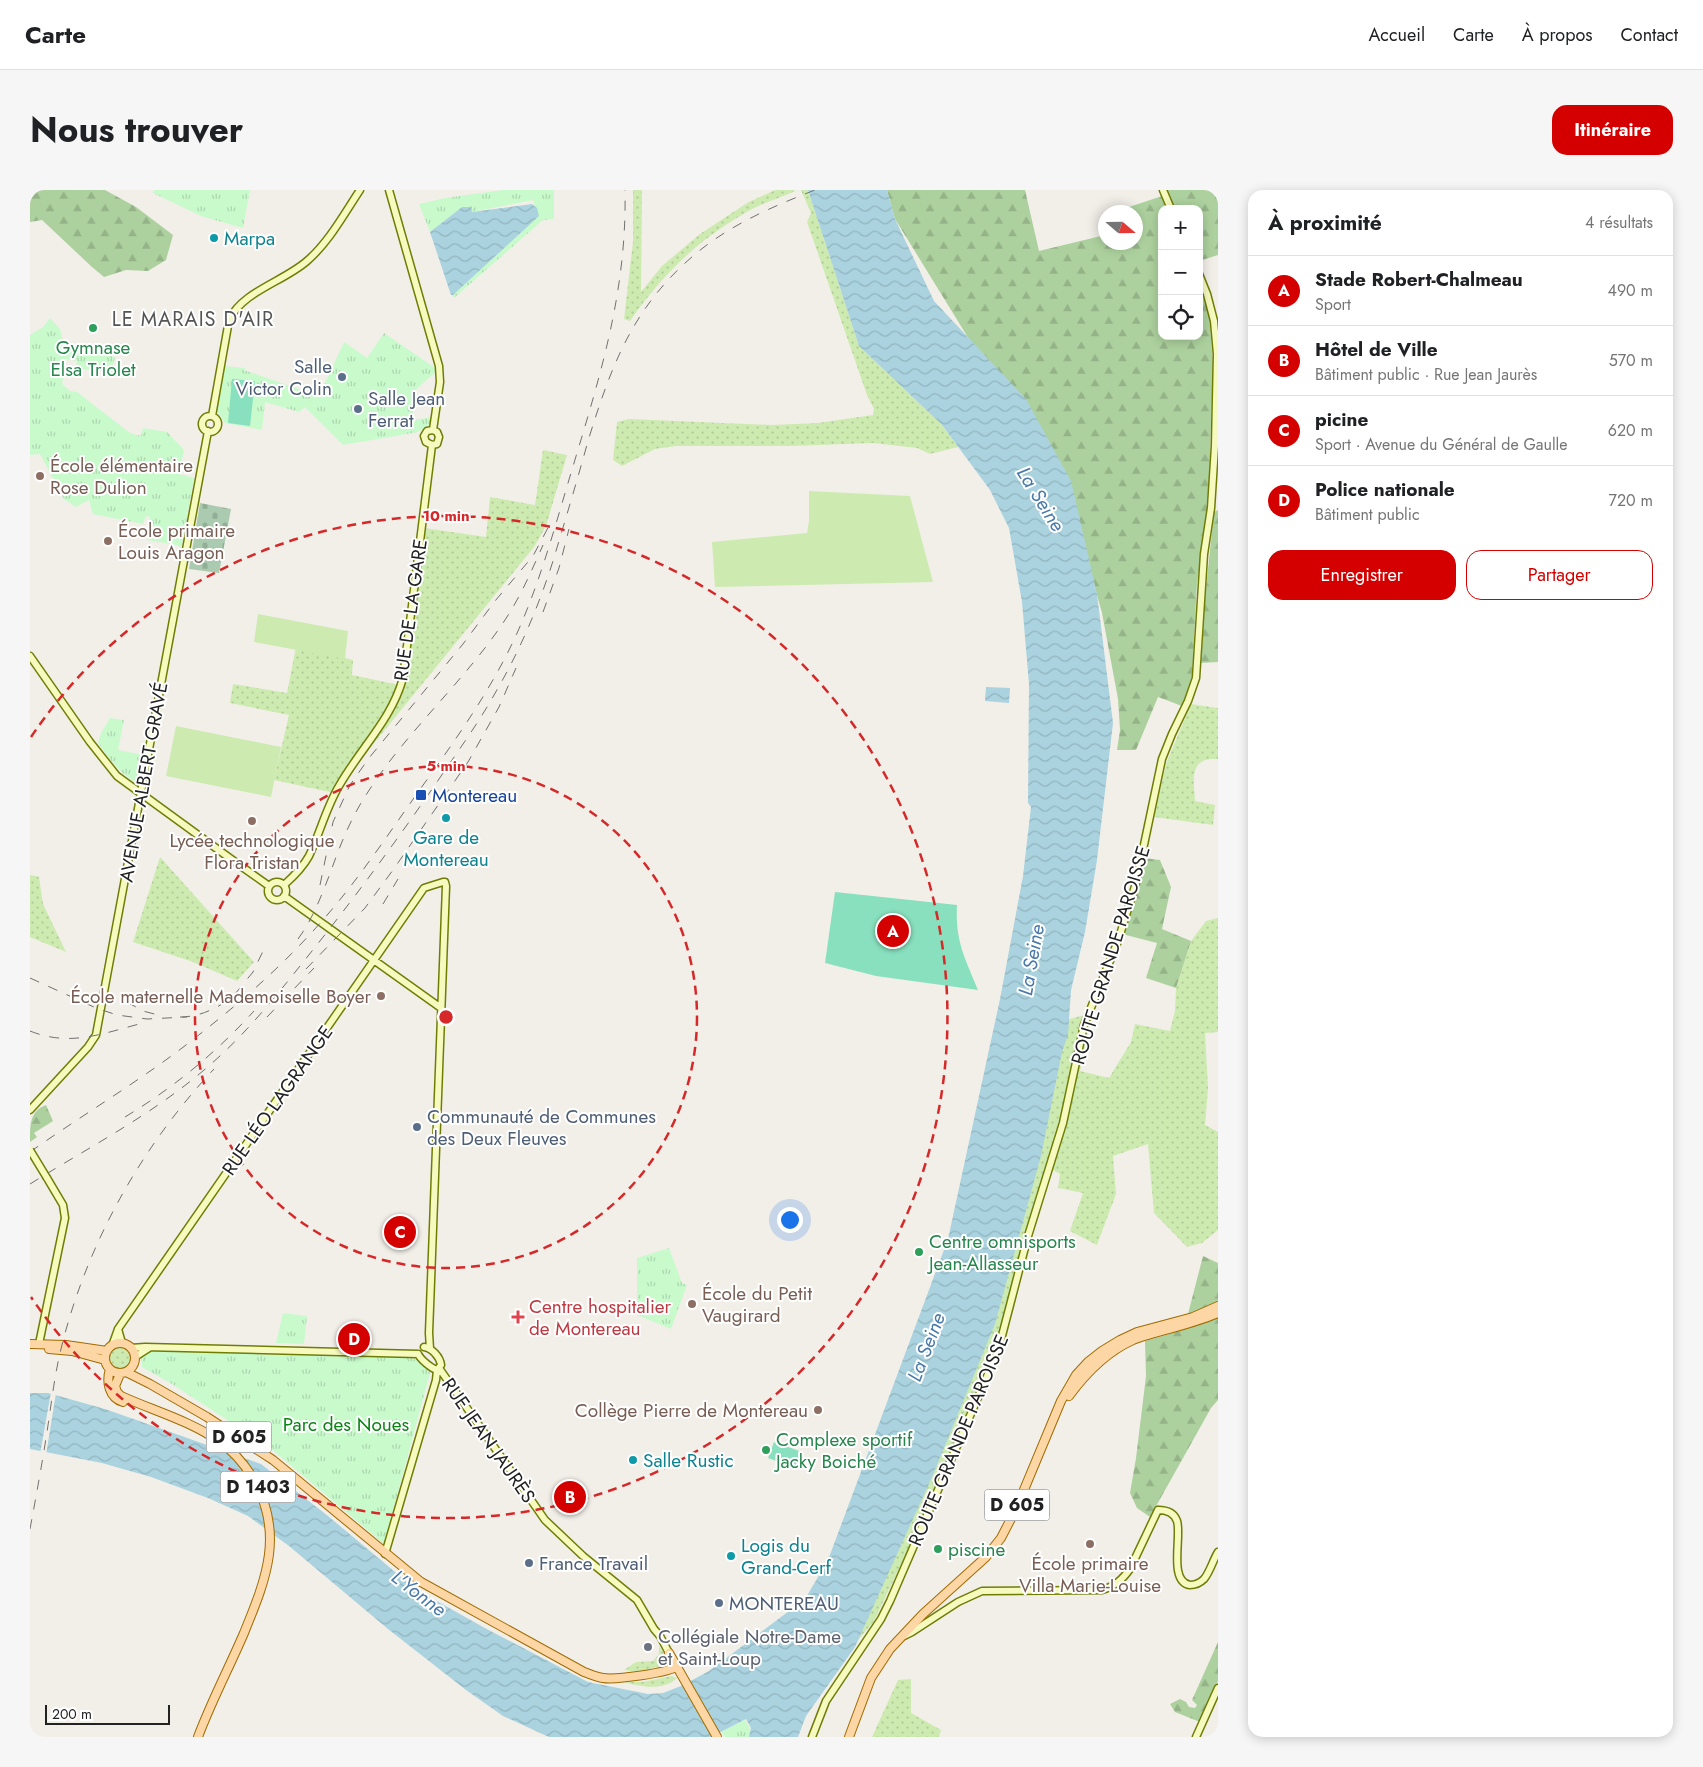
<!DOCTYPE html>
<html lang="fr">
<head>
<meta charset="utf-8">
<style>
	body { margin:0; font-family:Jost,sans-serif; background:#f6f6f6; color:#202124 }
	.controls { position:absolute; right:15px; top:15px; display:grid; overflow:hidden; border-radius:10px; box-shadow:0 2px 12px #0003 }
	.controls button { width:45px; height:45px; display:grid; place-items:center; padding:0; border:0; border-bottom:1px solid #e0e0e0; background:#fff; color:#202124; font:25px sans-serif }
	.compass { position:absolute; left:1068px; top:15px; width:45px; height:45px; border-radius:50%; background:#fff; box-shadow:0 2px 12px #0003; rotate:110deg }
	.scale { position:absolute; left:15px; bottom:12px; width:125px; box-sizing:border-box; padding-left:5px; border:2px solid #222; border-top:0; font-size:14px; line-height:18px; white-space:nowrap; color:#222; -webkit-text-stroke:4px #fff; paint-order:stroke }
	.you { position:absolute; left:759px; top:1029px; width:18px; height:18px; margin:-12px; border:4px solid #fff; border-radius:50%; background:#1a73e8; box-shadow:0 0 0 8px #1a73e833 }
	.badge { display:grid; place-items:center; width:32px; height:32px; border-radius:50%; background:#d40000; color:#fff; font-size:16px; font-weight:700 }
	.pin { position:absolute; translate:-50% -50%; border:2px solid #fff; box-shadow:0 1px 5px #0006 }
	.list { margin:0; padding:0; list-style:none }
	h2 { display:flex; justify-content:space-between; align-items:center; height:65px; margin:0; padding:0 20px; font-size:21px }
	h2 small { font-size:16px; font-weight:400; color:#757577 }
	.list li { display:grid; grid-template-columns:32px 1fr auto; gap:15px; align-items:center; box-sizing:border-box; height:70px; padding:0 20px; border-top:1px solid #e0e0e0 }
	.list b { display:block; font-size:19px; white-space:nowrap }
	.list p { margin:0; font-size:16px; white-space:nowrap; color:#757577 }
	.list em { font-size:16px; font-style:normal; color:#757577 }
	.actions { display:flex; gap:10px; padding:15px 20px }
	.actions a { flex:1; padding:11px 0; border:1px solid #d40000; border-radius:15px; text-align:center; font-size:18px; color:#d40000 }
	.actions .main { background:#d40000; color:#fff }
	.icon { flex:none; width:28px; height:28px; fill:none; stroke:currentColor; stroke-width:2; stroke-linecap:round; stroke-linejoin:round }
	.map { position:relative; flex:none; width:1188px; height:1547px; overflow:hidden; border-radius:15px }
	header { display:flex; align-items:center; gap:30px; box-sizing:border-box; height:70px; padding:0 25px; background:#fff; border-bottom:1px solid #e0e0e0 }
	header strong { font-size:24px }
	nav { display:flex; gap:28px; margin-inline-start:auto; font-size:18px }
	.intro { display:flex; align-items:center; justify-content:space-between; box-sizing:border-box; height:120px; padding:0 30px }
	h1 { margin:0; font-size:35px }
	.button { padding:12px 22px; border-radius:15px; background:#d40000; color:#fff; font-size:18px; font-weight:700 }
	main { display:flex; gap:30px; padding:0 30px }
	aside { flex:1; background:#fff; border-radius:15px; box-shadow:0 2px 12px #0003 }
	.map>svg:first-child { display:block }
</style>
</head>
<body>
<header>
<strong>Carte</strong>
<nav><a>Accueil</a><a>Carte</a><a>À propos</a><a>Contact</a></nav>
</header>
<div class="intro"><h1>Nous trouver</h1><a class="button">Itinéraire</a></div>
<main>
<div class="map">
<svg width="1188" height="1547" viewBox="0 0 1188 1547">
	<defs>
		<pattern id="grass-dots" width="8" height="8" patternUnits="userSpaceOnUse" patternTransform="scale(1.25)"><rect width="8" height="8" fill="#cdebb0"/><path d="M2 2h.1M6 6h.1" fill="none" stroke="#b0c997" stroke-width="1.8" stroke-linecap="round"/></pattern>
		<pattern id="forest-firs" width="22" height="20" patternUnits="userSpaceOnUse" patternTransform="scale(1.25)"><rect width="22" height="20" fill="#add19e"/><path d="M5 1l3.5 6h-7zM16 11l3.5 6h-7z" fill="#95b388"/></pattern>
		<pattern id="cemetery-stones" width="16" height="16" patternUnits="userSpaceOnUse" patternTransform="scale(1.25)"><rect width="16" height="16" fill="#aacbaf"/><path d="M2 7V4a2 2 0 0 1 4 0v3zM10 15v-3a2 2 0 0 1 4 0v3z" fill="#92ae96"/></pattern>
		<pattern id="park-tufts" width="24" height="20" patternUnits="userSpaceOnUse" patternTransform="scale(1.25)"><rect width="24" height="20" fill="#c8facc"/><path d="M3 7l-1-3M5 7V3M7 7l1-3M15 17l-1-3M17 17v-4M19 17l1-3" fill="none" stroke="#acd6af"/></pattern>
		<pattern id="water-waves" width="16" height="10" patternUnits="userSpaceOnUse" patternTransform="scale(1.25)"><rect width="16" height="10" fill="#aad3df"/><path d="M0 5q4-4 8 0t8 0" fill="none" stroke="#92b5bf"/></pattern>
	</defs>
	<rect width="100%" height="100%" fill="#f2efe9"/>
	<path fill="url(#grass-dots)" d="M603 0H612L611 102 632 76 670 44 717 13 745 0H764L765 1C753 7 739 11 726 17 673 45 634 82 600 131L594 129 603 52Z
		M771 0H778L829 156 912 235 928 257 900 264 887 258 843 253 761 256H646L625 259 592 276 583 270 587 232 599 229 742 235 788 233 843 225 844 219 837 205 777 32 781 23Z
		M513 260 537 265 516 336 504 357 327 574 309 604 244 590 259 525 200 513 203 494 257 503 266 457 323 470 322 485 374 496 394 338 456 347 460 307 505 315Z
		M1161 514 1188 518V569C1158 567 1164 590 1165 611L1185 615 1183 635 1124 627 1136 574Z
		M130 667 224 772 207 791 163 772 103 752Z
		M0 685 9 687 13 714 36 762 0 747Z
		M1188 728V842L1175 843 1178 898 1175 935 1188 942V1040L1172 1053 1157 1057 1124 1023 1118 954 1083 966 1086 1004 1067 1055 1040 1041 1053 1003 1028 998 1030 984 1023 980 972 1137 936 1225 883 1349 844 1431 824 1455 1036 830 1062 823 1050 881 1079 888 1101 852 1105 834 1140 841 1145 821 1146 798 1161 751 1176 731Z
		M80 1168a11 11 0 1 1 22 0a11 11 0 1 1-22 0Z
		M629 1456 635 1465 633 1475C622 1479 606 1483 594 1480L606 1472 623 1471 629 1464Z
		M642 1486 647 1488C632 1502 610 1496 593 1492H612Z
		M881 1489V1523L911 1540 909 1547H842L868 1490Z"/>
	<path fill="url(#forest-firs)" d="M0 0H75L106 17 143 45 136 70 118 81 96 80 74 87 62 77 12 30 0 32Z
		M857 0H995L1009 61 1075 45 1076 52H1106V22H1100L1099 17 1138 4 1136 0H1188V65L1169 71V19H1132V146H1169V95L1179 124 1183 172 1179 299 1174 351 1167 393 1162 486 1152 516 1128 507 1106 560H1087L1090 540 1088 509 1072 423 1053 354 950 167 865 29Z
		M1188 320V472L1171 473 1175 408 1184 322Z
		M1114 668 1130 670 1141 697 1132 739 1161 751 1146 798 1116 788 1127 753 1092 744Z
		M16 915 23 931 4 943 7 947 0 952C0 934 0 921 16 915Z
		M1173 1066 1188 1073V1112L1171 1123 1158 1124Z
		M1188 1126V1210L1181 1218 1120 1327 1107 1318 1100 1303 1106 1268 1116 1186 1115 1151 1157 1139Z
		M1188 1452V1491L1170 1532 1145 1522 1140 1514 1150 1509 1156 1512 1159 1517 1165 1518 1167 1515 1162 1510Z"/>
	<path fill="url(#cemetery-stones)" d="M170 313 201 319 189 383 159 379Z"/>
	<path fill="url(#park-tufts)" d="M124 0H220L213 38 171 26 123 3Z
		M473 0H524V29L513 30 424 108 423 105 508 26 503 10 442 22 441 17H432L400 42 389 14 415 8Z
		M20 128 30 139 34 155 72 159V164L85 167 81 183 46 178 47 171 36 169 32 194 40 201 47 202 100 243 111 246 113 238 137 242 154 260 149 284 164 288 152 355 150 357 147 355 117 350 118 341 120 339V327L116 326 113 334 63 324 59 310 46 317 34 309 10 264 0 265V145L13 137Z
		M354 143 408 180 383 202V230L403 227 400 234 388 242 313 255 275 217 269 222 235 212 232 240 195 233 186 220 193 176 215 178 214 180 289 206 314 152 337 168Z
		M80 528 94 530 88 560 114 565 107 593C90 584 79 568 68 553L71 543Z
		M639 1058 652 1093 657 1095 641 1139 607 1125V1068Z
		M253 1123 277 1126 274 1154 246 1153Z
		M111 1160 285 1166 381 1167 401 1179 354 1354 240 1258 142 1194 112 1177Z
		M715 1530 721 1540 719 1547H695L691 1542Z"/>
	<path fill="#cdebb0" d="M779 301 880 306 903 392 685 397 682 352 777 343 779 331Z
		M228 424 318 441 315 469 224 452Z
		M146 536 251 557 241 607 136 586Z"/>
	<path fill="#88e0be" d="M202 189 225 191 220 236 198 233Z
		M805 702 927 715C925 751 935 768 948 800L846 786 795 773Z
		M744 1252 772 1262 766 1278 738 1268Z"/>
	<path fill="url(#water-waves)" d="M778 0H857L865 29 904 111 996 209 1041 291 1067 404 1083 533 1067 670 1055 742 1041 800 1038 845 1032 862 1011 966 965 1134 902 1287 825 1457 776 1526 768 1547H719L721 1538 716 1529 681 1547H519L473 1526 436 1500 358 1439 259 1356 218 1326 178 1308 121 1287 72 1273 0 1259V1203H18L75 1219 231 1274 298 1326 376 1391 396 1405 453 1437 558 1492 618 1504 633 1503 651 1496 679 1481 775 1409 798 1370 918 1049 970 809 993 686 1001 617 998 613 999 494 992 412 979 338 960 300 912 235 829 156Z
		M502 14 507 18 509 26 423 105H421L400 42 432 17H441L442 22Z
		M956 497 980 498 979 513 955 511Z"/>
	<path fill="#f2efe9" d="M21 1202 26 1203 16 1265 10 1264Z"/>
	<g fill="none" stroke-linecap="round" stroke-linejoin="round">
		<defs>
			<path id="secondary" d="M359 0 409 176 410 192 403 240
				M1133 0 1141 19
				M182 226 199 130C213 101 253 92 277 71 299 52 314 24 330 0
				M172 234a8 8 0 1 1 16 0a8 8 0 1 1-16 0Z
				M402 255 396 252 394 246 397 241 403 240
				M402 255 407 254 409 247 407 242 403 240
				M0 466 60 552 87 586 201 669 239 696
				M238 701a9 9 0 1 1 18 0a9 9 0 1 1-18 0Z
				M254 695C263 687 273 677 279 666 290 643 296 618 309 596 330 559 362 529 373 488L402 255
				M254 706 411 818
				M0 920 58 857 66 845 178 241
				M88 1139 92 1153
				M9 1154 35 1028 33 1015 17 988
				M82 1156 88 1139 394 698 413 692H415L416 696 399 1143 400 1159
				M394 1157C402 1158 410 1167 411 1175L407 1180
				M101 1158 115 1157 388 1164
				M388 1164C391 1170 401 1178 407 1180
				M105 1167 119 1158
				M409 1178 515 1330 553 1366 607 1410 624 1439 630 1446 639 1463
				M1128 1320C1136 1320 1144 1322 1147 1331 1152 1345 1138 1392 1160 1395 1165 1395 1170 1393 1174 1389 1180 1382 1183 1370 1188 1362
				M355 1364 406 1190 407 1180
				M874 1446 882 1442 928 1412 952 1401 1072 1400C1085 1396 1092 1390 1100 1379L1128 1320
				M782 1547 796 1511 851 1429 860 1411 968 1161 998 1046 1033 933 1054 835 1088 751 1106 693 1132 569 1142 544 1158 511 1166 488 1174 364 1181 318 1185 256 1187 164 1184 131 1177 104 1169 84
				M1166 1547 1188 1498"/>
			<path id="primary" d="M75 1168a15 15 0 1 1 30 0a15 15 0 1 1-30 0Z
				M0 1154 36 1155 77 1161
				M19 1159 42 1161 75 1170
				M80 1179C76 1192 79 1208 93 1212
				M96 1182 120 1194 177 1227 243 1270 391 1392 554 1482C560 1484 566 1487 573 1488 585 1490 638 1483 648 1476
				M90 1184 85 1196 87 1202 91 1206C124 1221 161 1231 190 1252 204 1261 214 1274 223 1288 255 1344 236 1389 214 1443 199 1478 181 1512 168 1547
				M1039 1206C1056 1183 1076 1162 1103 1150 1109 1147 1118 1145 1125 1143 1146 1137 1167 1132 1188 1123
				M639 1463 687 1547
				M819 1547 841 1488 860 1459 893 1424 956 1367 971 1348 986 1319 1031 1211 1046 1185 1058 1172 1072 1161 1090 1150 1107 1142 1163 1127 1188 1116"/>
		</defs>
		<use href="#secondary" stroke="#707d05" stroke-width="9"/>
		<use href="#primary" stroke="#a06b00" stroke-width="10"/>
		<use href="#secondary" stroke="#f7fabf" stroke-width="6"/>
		<use href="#primary" stroke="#fcd6a4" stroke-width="8"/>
		<path stroke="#707070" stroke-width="1" stroke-dasharray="10 10" stroke-linecap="butt" d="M513 422 529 378 539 339
			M290 695 303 632 320 595 339 568 433 454 465 411 503 366 520 334
			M353 714 368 689
			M268 749C283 729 292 704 301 681 310 655 321 628 336 605 375 543 432 494 473 433 490 408 501 382 513 355
			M276 779 335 718 363 680 438 572 469 517 486 478
			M0 788 66 818 87 825 117 829 157 827
			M205 804 223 782 234 759
			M97 812 113 821 128 825
			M150 827C168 827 183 820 197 811
			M237 827 284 778
			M0 841C42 858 76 842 117 832
			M95 927C143 898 187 862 224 821
			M0 962C58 921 120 885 175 840 217 807 257 771 292 731 329 689 359 643 391 598 427 548 463 497 488 441 512 387 527 329 544 273 572 180 597 98 595 0
			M0 994C61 956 127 922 181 874 219 841 250 801 282 761 326 706 367 650 407 592 428 561 450 531 468 498 491 458 509 415 523 371 535 331 547 291 558 251 582 173 604 114 669 61 704 33 744 16 785 0
			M0 1339C6 1307 12 1274 17 1242 21 1216 24 1189 30 1163 55 1057 110 958 184 879"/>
		<defs>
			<path id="secondary-bridge" d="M0 960 17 988"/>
		</defs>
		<use href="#secondary-bridge" stroke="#707d05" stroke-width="9" stroke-linecap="butt"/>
		<use href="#secondary-bridge" stroke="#f7fabf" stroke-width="6"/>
	</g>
	<g fill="none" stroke="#d62828" stroke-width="2.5" stroke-dasharray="9 6">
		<circle cx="416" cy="827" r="251"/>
		<path d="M1 547A501 501 0 1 1 1 1107"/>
	</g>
	<g fill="#0f9aa8" stroke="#fff" stroke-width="2">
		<circle cx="184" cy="48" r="5"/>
		<circle cx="416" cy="628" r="5"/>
		<circle cx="603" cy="1270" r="5"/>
		<circle cx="701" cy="1366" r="5"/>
	</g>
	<g fill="#2e9e5b" stroke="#fff" stroke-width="2">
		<circle cx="63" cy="138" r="5"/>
		<circle cx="889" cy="1062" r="5"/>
		<circle cx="736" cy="1260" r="5"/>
		<circle cx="908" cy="1359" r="5"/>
	</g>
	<g fill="#5c6f8a" stroke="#fff" stroke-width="2">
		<circle cx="312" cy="187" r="5"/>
		<circle cx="328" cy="219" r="5"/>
		<circle cx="387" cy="937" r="5"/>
		<circle cx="499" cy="1373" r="5"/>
		<circle cx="689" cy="1413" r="5"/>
	</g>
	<g fill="#8d6e63" stroke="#fff" stroke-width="2">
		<circle cx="10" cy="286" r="5"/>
		<circle cx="78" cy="351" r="5"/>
		<circle cx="222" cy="631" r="5"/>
		<circle cx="351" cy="806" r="5"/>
		<circle cx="662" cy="1114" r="5"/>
		<circle cx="788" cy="1220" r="5"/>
		<circle cx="1060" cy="1354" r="5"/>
	</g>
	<rect fill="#1a4fb4" stroke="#fff" stroke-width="2" x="385" y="599" width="12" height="12" rx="2.5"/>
	<path fill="#e0444e" stroke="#fff" stroke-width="2" d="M485.5 1119.5h5v5h5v5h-5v5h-5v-5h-5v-5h5z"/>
	<circle fill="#6b7280" stroke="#fff" stroke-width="2" cx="618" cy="1457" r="5"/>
	<g text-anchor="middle" stroke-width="4" stroke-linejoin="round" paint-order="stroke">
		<g fill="#fff" stroke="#646464" stroke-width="1">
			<rect x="176.5" y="1231.5" width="65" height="31" rx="4"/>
			<rect x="190.5" y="1281.5" width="75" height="31" rx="4"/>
			<rect x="954.5" y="1299.5" width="65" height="31" rx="4"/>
		</g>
		<g font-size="18" font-weight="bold" fill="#222">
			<text x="209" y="1253">D 605</text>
			<text x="228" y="1303">D 1403</text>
			<text x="987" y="1321">D 605</text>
		</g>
		<g font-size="19" fill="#0d838f" stroke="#fff" text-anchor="start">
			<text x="194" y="55">Marpa</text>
			<text x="416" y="654" text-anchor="middle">Gare de<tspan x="416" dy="22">Montereau</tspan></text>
			<text x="613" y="1277">Salle Rustic</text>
			<text x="711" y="1362">Logis du<tspan x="711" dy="22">Grand-Cerf</tspan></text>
		</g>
		<g font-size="19" fill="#27864d" stroke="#fff" text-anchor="start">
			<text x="63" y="164" text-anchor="middle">Gymnase<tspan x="63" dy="22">Elsa Triolet</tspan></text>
			<text x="899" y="1058">Centre omnisports<tspan x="899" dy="22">Jean-Allasseur</tspan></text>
			<text x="746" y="1256">Complexe sportif<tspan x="746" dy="22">Jacky Boiché</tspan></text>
			<text x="918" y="1366">piscine</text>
		</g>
		<g font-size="19" fill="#4e5e75" stroke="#fff" text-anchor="start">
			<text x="302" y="183" text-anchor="end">Salle<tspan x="302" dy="22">Victor Colin</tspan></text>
			<text x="338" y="215">Salle Jean<tspan x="338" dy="22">Ferrat</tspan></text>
			<text x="397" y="933">Communauté de Communes<tspan x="397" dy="22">des Deux Fleuves</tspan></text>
			<text x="509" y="1380">France Travail</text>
			<text x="699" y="1420">MONTEREAU</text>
		</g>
		<g font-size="19" fill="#785e54" stroke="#fff" text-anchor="start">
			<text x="20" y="282">École élémentaire<tspan x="20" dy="22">Rose Dulion</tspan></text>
			<text x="88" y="347">École primaire<tspan x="88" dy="22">Louis Aragon</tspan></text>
			<text x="222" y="657" text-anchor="middle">Lycée technologique<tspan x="222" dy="22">Flora Tristan</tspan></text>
			<text x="341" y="813" text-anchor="end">École maternelle Mademoiselle Boyer</text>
			<text x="672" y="1110">École du Petit<tspan x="672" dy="22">Vaugirard</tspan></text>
			<text x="778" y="1227" text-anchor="end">Collège Pierre de Montereau</text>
			<text x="1060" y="1380" text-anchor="middle">École primaire<tspan x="1060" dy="22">Villa Marie-Louise</tspan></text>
		</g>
		<g font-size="19" fill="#222" stroke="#fff">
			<text transform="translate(380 420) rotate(-82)" y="7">RUE DE LA GARE</text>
			<text transform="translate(113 592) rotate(-80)" y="7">AVENUE ALBERT GRAVÉ</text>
			<text transform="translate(1080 765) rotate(-73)" y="7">ROUTE GRANDE PAROISSE</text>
			<text transform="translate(247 910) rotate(-55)" y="7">RUE LÉO LAGRANGE</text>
			<text transform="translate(459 1250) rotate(55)" y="7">RUE JEAN JAURÈS</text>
			<text transform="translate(928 1250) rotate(-67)" y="7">ROUTE GRANDE PAROISSE</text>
		</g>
		<g font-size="19" fill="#164399" stroke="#fff" text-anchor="start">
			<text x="402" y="612">Montereau</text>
		</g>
		<g font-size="19" fill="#be3a42" stroke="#fff" text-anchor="start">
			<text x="499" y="1123">Centre hospitalier<tspan x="499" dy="22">de Montereau</tspan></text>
		</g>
		<g font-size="19" fill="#0c8416" stroke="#fff">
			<text x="316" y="1241">Parc des Noues</text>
		</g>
		<g font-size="19" fill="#5b616d" stroke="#fff" text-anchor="start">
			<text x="628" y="1453">Collégiale Notre-Dame<tspan x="628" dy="22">et Saint-Loup</tspan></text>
		</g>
		<g font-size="20" letter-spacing="1" fill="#555" stroke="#fff">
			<text x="163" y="136">LE MARAIS D'AIR</text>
		</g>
		<g font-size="20" font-style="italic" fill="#4a7aab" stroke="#fff">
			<text transform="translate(1011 309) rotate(58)" y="7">La Seine</text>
			<text transform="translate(1001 770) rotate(-80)" y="7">La Seine</text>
			<text transform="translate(896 1157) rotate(-69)" y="7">La Seine</text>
			<text transform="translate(389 1403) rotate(37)" y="7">L'Yonne</text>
		</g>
	</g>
	<circle cx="416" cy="827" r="8" fill="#d62828" stroke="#fff" stroke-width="2.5"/>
	<g font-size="15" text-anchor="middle" font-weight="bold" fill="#d62828" stroke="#fff" stroke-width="4" stroke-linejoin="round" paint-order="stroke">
		<text x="416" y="331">10 min</text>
		<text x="416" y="581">5 min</text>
	</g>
</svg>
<div class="controls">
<button>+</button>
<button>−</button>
<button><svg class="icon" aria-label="locate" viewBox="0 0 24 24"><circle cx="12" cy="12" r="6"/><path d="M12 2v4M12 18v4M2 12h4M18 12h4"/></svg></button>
</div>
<svg class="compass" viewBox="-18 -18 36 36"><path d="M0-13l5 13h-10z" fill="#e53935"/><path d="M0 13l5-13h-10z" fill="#757577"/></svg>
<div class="scale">200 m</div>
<div class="you"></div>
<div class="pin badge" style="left:863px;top:741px">A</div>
<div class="pin badge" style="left:540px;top:1307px">B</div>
<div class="pin badge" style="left:370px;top:1042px">C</div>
<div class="pin badge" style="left:324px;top:1149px">D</div>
</div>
<aside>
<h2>À proximité<small>4 résultats</small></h2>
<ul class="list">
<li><span class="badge">A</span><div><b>Stade Robert-Chalmeau</b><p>Sport</p></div><em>490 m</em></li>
<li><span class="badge">B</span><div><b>Hôtel de Ville</b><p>Bâtiment public · Rue Jean Jaurès</p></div><em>570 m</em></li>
<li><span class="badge">C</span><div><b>picine</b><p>Sport · Avenue du Général de Gaulle</p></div><em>620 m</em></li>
<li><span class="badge">D</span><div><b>Police nationale</b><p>Bâtiment public</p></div><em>720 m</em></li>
</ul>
<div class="actions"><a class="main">Enregistrer</a><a>Partager</a></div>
</aside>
</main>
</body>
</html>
